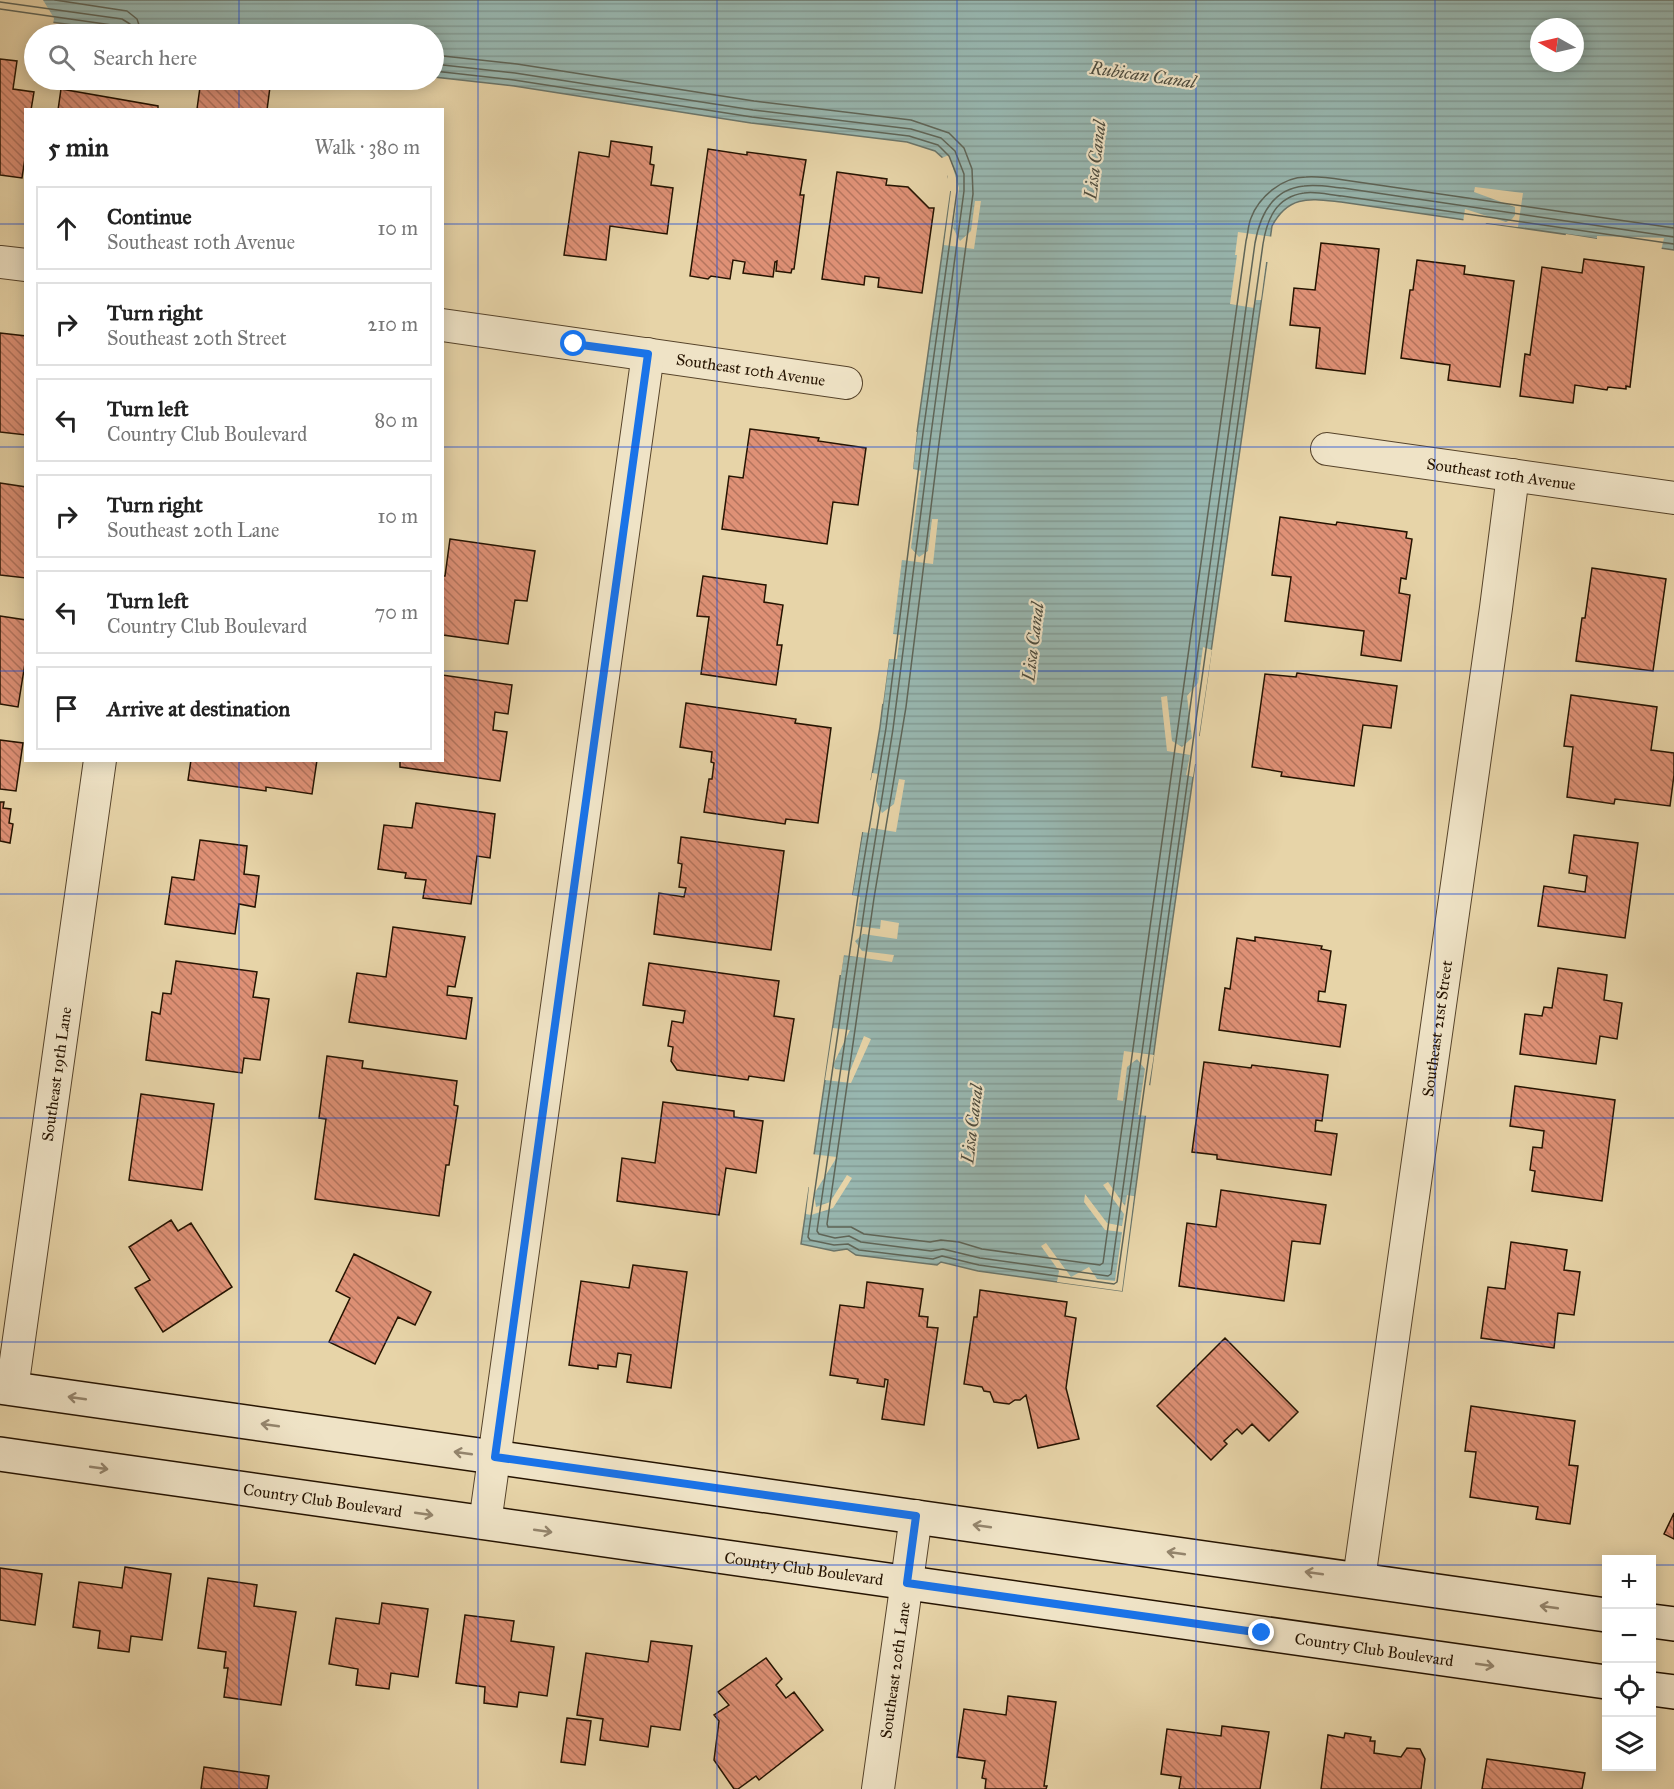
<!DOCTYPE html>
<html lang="en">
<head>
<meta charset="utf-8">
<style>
	body { margin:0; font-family:"IM FELL Great Primer",serif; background:#f6f6f6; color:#222 }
	.controls { position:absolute; right:18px; bottom:18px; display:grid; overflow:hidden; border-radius:0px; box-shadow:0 3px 15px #0003 }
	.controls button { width:54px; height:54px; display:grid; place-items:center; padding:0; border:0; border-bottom:2px solid #e0e0e0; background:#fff; color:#222; font:30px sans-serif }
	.compass { position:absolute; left:1530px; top:18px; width:54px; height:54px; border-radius:50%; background:#fff; box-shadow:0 3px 15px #0003; rotate:278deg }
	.stop { position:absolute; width:18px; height:18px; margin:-14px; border:4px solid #1a73e8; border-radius:50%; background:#fff }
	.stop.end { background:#1a73e8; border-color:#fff; box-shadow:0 2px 6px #0008 }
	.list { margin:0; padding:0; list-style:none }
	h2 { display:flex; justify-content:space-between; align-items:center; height:78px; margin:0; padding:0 24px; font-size:26px }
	h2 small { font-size:20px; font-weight:400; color:#767676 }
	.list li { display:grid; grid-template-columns:39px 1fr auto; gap:18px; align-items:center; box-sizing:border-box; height:84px; margin:0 12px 12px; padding:0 12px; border:2px solid #e0e0e0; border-radius:0px }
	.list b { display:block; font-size:22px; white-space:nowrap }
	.list p { margin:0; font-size:20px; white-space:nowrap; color:#767676 }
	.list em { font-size:20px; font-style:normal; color:#767676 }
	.icon { flex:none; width:33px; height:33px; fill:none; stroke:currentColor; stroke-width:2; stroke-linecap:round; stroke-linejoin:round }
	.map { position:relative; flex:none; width:1674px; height:1789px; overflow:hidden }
	.search { position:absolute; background:#fff; box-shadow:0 3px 15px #0003; left:24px; top:24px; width:420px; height:66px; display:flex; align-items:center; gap:15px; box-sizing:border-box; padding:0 21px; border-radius:33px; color:#767676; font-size:22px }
	.panel { position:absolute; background:#fff; box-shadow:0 3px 15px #0003; left:24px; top:108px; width:420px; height:654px; border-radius:0px }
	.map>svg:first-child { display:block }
</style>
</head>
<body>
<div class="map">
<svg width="1674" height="1789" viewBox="0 0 1674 1789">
	<defs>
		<pattern id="water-rules" width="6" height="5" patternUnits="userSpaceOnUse" patternTransform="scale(1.5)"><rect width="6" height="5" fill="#98b7b0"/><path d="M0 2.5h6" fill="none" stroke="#839c96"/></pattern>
		<pattern id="building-back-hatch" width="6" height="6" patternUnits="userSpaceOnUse" patternTransform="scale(1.5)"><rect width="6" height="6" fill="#df9176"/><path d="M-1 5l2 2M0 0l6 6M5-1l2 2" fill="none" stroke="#b5755e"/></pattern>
	</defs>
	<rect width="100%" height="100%" fill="#e7d4a8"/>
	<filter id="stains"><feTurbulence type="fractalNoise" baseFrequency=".00333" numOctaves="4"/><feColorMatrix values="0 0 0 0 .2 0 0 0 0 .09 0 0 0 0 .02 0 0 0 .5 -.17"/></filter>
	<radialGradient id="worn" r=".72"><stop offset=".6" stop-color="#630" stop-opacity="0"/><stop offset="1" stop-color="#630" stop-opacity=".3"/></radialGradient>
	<path fill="url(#water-rules)" stroke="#6a756a" stroke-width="1.5" fill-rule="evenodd" d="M0 0H1674V250L1341 202C1311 199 1289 194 1272 226L1158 1022 1122 1291 978 1271 941 1262 937 1265 856 1255 847 1249 834 1251 801 1244 852 895 880 727 917 432 951 190 945 160 935 151 907 142 751 123 514 86 434 77V34H139L0 15ZM1539 27H1575V63H1539Z"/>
	<path fill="#e7d4a8" d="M0 0H43L54 18 53 25 0 18Z
		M949 155 959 188 953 228 960 241 971 231 975 201H981L974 249 944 245 951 191H947L948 177 939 159Z
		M1475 187 1523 193 1518 227 1486 223 1485 226 1463 223 1465 209 1506 222 1512 219 1515 215V207L1474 192Z
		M1238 232 1273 237 1269 262H1266L1261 300H1256L1254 308 1230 304 1237 255H1235Z
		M1566 234 1597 239V236L1664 238 1661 251 1565 237Z
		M914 432H917L913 469 921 471 911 548 919 557 928 551 932 519H938L933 564 902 560 893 634 900 635 897 659H889L883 704 880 703Z
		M1203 647 1212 650 1199 736 1202 737 1198 764H1195L1193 777 1186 775 1190 755 1167 751 1161 697 1167 696 1172 741 1182 747 1192 738 1187 696 1198 683Z
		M872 773 879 774 876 801 882 813 894 804 899 779 905 780 896 832 871 828 870 833 862 832 852 895 860 897 856 926 880 929 881 920 899 923 897 939 863 934 855 941 862 951 894 955 892 962 844 955 841 975H838L857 847 868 781 871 780Z
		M833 1028 850 1030 833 1065 835 1069 850 1071 864 1036 871 1039 851 1083 825 1080Z
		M1124 1051 1154 1055 1149 1085 1152 1086 1148 1116 1138 1115 1145 1069 1137 1059 1127 1067 1123 1101 1117 1100Z
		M811 1154 837 1157 814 1194 816 1207 830 1202 847 1175 852 1178 833 1208 811 1215 806 1214 809 1187H806Z
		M1108 1182 1125 1206 1127 1195 1134 1196 1122 1291 1057 1282 1059 1271 1041 1246 1046 1243 1071 1277 1089 1267 1097 1279 1115 1281 1122 1232 1105 1230 1084 1202 1085 1194 1107 1223 1122 1226 1124 1214 1103 1185Z"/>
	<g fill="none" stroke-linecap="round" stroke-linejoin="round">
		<path stroke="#5e6558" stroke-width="1.5" d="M55 0 127 11 137 19 142 34
			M0 2 122 19 130 24 133 34
			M0 9 119 26 124 29 125 34
			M434 55 517 64 754 101 911 120 949 133 964 148 972 169 973 194 940 435 906 707 874 898 827 1224 828 1227H851L864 1234 930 1242 941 1240 959 1242 982 1249 1100 1265 1103 1263 1246 241C1248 234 1248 225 1251 218 1259 197 1282 177 1306 177 1318 176 1331 178 1344 180L1674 228
			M434 64 515 73 753 110 911 129 941 138 955 151 964 174V191L931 434 893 729 866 897 817 1231 819 1234 835 1238 849 1236 861 1242 931 1251 943 1249 980 1258 1108 1276 1111 1274 1255 243C1260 215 1272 189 1304 186 1317 184 1331 187 1343 188L1674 237
			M434 71 514 80 752 117 909 136 938 145 949 156 957 176V191L923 433 886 728 858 896 808 1237 810 1240 834 1245 848 1244 859 1250 933 1259 942 1256 979 1265 1114 1284 1117 1282 1263 244C1267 219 1276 197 1304 193 1316 191 1330 195 1342 196L1674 244"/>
	</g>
	<path fill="url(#building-back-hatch)" stroke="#251300" stroke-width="1.5" d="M0 59 17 61 13 89 34 92 31 110H26V151L22 178 0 175Z
		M201 80H220L270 87 267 110H193L197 109Z
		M61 89 158 106V110H58Z
		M611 141 652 147 650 164 654 165 651 185 673 188 667 234 610 226 606 260 564 255 579 152 609 157Z
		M708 149 747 155V152L806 160 800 195H804L794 269H792L791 273 776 271 777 261 775 262 773 277 743 273 745 262 733 260 730 279 711 276 708 279 690 276Z
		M837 172 887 179 886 185 908 187 929 208H934L922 293 878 287 879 278 865 276 864 285 822 279Z
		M1321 243 1379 249 1365 374 1316 368 1320 328 1290 325 1294 288 1315 290Z
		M1584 259 1644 267 1630 387 1626 386V389L1608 387 1607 390 1575 385 1573 403 1520 396 1525 354 1530 355 1542 267 1582 273Z
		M1417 260 1465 266 1464 274 1514 281 1500 387 1448 380 1450 365 1401 358 1410 290H1413Z
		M0 333 26 336V435L0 432Z
		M750 429 819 438 818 441 866 448 858 505 833 502 827 544 722 529 729 476 743 478Z
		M0 483 26 487V578L0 575Z
		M1280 517 1336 525 1337 522 1407 532 1406 538 1412 539 1406 579 1401 578 1399 593 1410 595 1401 661 1361 655 1364 631 1285 621 1291 577 1272 575Z
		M450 539 535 551 527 601 515 600 508 644 443 635 442 576H445Z
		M1592 568 1666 579 1653 671 1576 661 1582 618H1585Z
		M703 576 766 585 764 602 783 605 777 645H782L776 685 701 674 709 617 697 616Z
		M0 616 26 620V657L18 707 0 704Z
		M1297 673 1397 686 1391 728 1363 725 1354 786 1281 776 1282 772 1252 767 1265 674 1296 677Z
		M442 675 512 685 508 714 495 712 493 730 507 732 500 781 400 767V760H442Z
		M1571 695 1657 707 1651 750 1674 753V775L1670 806 1615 799 1614 804 1567 797 1573 747 1564 746Z
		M686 703 796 719 795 723 831 728 818 823 786 819 785 824 704 812 709 779H712L714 763 711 762 712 752 680 747Z
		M0 740 23 743 16 791 0 789Z
		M191 760H317L312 794 266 787V791L188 780Z
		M0 802H4L3 808 11 809 9 823 13 824 10 843 0 841Z
		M416 803 495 814 490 858 477 856 471 904 423 898 426 880 405 878 406 873 378 869 384 825 412 828Z
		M1574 835 1638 843 1625 938 1538 926 1544 886 1585 892 1587 876 1569 873Z
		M681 837 784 851 771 950 654 934 659 893 684 897 686 888 679 887 682 864 678 863Z
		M200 840 247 846 244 874 259 876 255 907 239 904 235 934 165 924 172 877 194 880Z
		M393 927 465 937 455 987 448 986 447 995 472 998 466 1039 349 1022 357 973 386 977Z
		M1255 937 1322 946 1321 949 1331 951 1325 992 1319 991 1318 1001 1346 1005 1340 1047 1219 1030 1225 988 1230 989 1237 938 1255 941Z
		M176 961 257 972 253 997 269 999 260 1060 244 1058 242 1073 146 1060 152 1012 160 1014 163 993 171 994Z
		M649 963 779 981 774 1016 794 1019 784 1081 749 1076 748 1080 677 1070 671 1061 673 1047 668 1046 672 1021 683 1023 685 1011 643 1005Z
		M1558 968 1607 975 1604 1000 1622 1003 1617 1039 1600 1036 1596 1064 1520 1054 1525 1014 1542 1016 1544 1007 1552 1008Z
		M327 1056 363 1061 362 1068 457 1081 454 1105 458 1106 449 1165H446L439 1216 315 1199 326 1119 319 1118Z
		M1204 1062 1251 1068 1252 1065 1328 1075 1322 1121 1316 1120 1315 1131 1337 1134 1331 1175 1217 1159V1155L1192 1152Z
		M1515 1086 1615 1100 1602 1201 1532 1191 1535 1171 1530 1170 1533 1147 1542 1148 1544 1131 1510 1126Z
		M141 1094 214 1104 202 1190 129 1180Z
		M663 1102 734 1111V1117L763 1121 756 1173 726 1168 719 1215 617 1201 622 1158 655 1163Z
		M1221 1190 1326 1205 1320 1244 1292 1241 1284 1301 1179 1286 1187 1223 1216 1227Z
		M171 1220 178 1231 191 1223 232 1287 163 1332 135 1288 150 1280 129 1247Z
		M1511 1242 1567 1250 1564 1270 1580 1272 1574 1315 1558 1313 1554 1348 1481 1338 1488 1287 1505 1289Z
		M354 1254 431 1292 415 1325 398 1317 375 1364 329 1342 350 1298 336 1291Z
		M633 1265 687 1272 671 1388 627 1382 631 1355 618 1353 616 1367 598 1365V1369L569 1365 581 1281 629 1288Z
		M867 1282 923 1289 919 1316 928 1317 927 1327 938 1328 924 1425 882 1419 888 1380 885 1379 884 1387 857 1383 858 1379 830 1375 840 1305 864 1308Z
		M980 1290 1067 1302 1065 1316 1076 1318 1066 1388 1079 1439 1038 1448 1026 1395 1020 1400H1015L1009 1404 994 1402 990 1392 984 1391 982 1387 964 1384 974 1317H977Z
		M1225 1338 1298 1412 1269 1441 1252 1424 1242 1434 1237 1429 1224 1441 1227 1444 1211 1460 1157 1406Z
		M1471 1406 1575 1421 1569 1465 1578 1466 1570 1524 1536 1519 1538 1507 1470 1497 1476 1452 1465 1451Z
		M1674 1513V1539L1664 1534Z
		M125 1567 171 1574 162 1640 131 1636 129 1652 98 1648 100 1631 73 1627 79 1582 122 1588Z
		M0 1568 42 1574 35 1625 0 1620Z
		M208 1578 257 1585 254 1606 296 1612 281 1705 224 1697 228 1668H224L226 1652 198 1648Z
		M382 1603 428 1609 418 1677 391 1673 389 1689 356 1685 358 1669 329 1664 336 1618 379 1624Z
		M465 1615 514 1621 511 1641 554 1647 547 1696 519 1692 517 1707 484 1703 485 1687 456 1683Z
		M651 1641 692 1646 680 1730 651 1726 648 1747 600 1740 603 1719 577 1715 586 1653 648 1662Z
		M766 1658 782 1679 776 1685 786 1698 794 1692 823 1730 759 1780 756 1776 738 1789H734L714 1760 719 1721 714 1715 729 1705 718 1692Z
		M1008 1696 1056 1702 1044 1786H1047L1046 1789H985L986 1779 982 1778 985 1761 957 1757 964 1709 1006 1715Z
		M567 1718 591 1721 585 1765 561 1762Z
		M1222 1726 1269 1732 1260 1789H1179L1181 1777 1161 1774 1167 1729 1221 1736Z
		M1345 1733 1371 1737 1370 1741H1375L1374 1753 1401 1757 1407 1748 1420 1749 1425 1759 1421 1789H1321L1328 1735 1344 1738Z
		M1487 1759 1585 1773 1582 1789H1482Z
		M204 1767 269 1776 267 1789H201Z"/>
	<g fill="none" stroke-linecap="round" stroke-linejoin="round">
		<defs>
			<g id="minor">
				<path d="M0 262 26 265"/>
				<path id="s1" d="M442 325 846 383"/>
				<path id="s2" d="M1327 449 1674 498"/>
				<path id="s3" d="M12 1389 100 760"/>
				<path d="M485 1523 648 354"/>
				<path id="s4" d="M1359 1579 1496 608 1513 475"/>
				<path id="s5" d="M878 1789 916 1516"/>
			</g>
			<g id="secondary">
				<path d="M0 1387 1606 1615"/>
				<path id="s6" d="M0 1454 1606 1682"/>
				<path d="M1652 1621 1674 1624"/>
				<path d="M1652 1689 1674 1692"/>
			</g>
		</defs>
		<use href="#minor" stroke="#56432a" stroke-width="34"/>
		<use href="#secondary" stroke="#251300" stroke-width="36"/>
		<use href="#minor" stroke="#efe3c6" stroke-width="32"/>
		<use href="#secondary" stroke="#efe3c6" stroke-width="33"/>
	</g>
	<defs><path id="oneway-shaft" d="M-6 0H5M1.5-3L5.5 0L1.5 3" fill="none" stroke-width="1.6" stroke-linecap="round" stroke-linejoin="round" transform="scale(1.5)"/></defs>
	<g stroke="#94856d">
		<use href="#oneway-shaft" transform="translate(77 1398) rotate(-172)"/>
		<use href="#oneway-shaft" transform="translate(270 1425) rotate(-172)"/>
		<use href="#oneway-shaft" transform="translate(463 1453) rotate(-172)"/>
		<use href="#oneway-shaft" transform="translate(99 1468) rotate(8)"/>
		<use href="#oneway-shaft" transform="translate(424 1514) rotate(8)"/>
		<use href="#oneway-shaft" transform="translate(982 1526) rotate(-172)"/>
		<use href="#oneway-shaft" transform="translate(543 1531) rotate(8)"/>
		<use href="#oneway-shaft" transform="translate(1176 1553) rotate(-172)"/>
		<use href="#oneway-shaft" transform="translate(1314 1573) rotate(-172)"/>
		<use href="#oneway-shaft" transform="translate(1549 1607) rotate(-172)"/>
		<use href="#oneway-shaft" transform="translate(1485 1665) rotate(8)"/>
	</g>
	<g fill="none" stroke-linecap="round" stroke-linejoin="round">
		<path stroke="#1a73e8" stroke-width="8" d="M574 344 648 354 495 1457 916 1516 907 1583 1262 1633"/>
	</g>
	<path fill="none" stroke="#1d4ed8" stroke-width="1.5" stroke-opacity="0.55" d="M239 0V34M478 0V1789M717 0V1789M957 0V1789M1196 0V1789M1435 0V1789M239 80V110M0 224H26M442 224H1674M0 447H26M442 447H1674M0 671H26M442 671H1674M239 760V1789M0 894H1674M0 1118H1674M0 1342H1674M0 1565H1606M1652 1565H1674"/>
	<g text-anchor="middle" stroke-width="4.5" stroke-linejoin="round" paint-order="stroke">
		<g font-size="16" fill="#251300" stroke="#efe3c6">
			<text dy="6" stroke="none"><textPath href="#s1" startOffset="312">Southeast 10th Avenue</textPath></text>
			<text dy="6" stroke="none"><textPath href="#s2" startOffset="176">Southeast 10th Avenue</textPath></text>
			<text dy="6" stroke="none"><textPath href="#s4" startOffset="556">Southeast 21st Street</textPath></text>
			<text dy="6" stroke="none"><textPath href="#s3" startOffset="318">Southeast 19th Lane</textPath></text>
			<text dy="6" stroke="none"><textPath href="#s6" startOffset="326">Country Club Boulevard</textPath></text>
			<text dy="6" stroke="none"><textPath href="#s6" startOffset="812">Country Club Boulevard</textPath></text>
			<text dy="6" stroke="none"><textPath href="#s6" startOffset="1388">Country Club Boulevard</textPath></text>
			<text dy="6" stroke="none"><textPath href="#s5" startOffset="120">Southeast 20th Lane</textPath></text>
		</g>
		<g font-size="18" font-style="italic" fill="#4d4c3e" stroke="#efe3c6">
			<text transform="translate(1143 75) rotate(8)" y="6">Rubican Canal</text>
			<text transform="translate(1095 160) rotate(-83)" y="6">Lisa Canal</text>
			<text transform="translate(1033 642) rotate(-83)" y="6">Lisa Canal</text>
			<text transform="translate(972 1124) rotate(-83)" y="6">Lisa Canal</text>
		</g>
	</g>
	<rect width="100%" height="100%" filter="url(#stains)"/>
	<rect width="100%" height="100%" fill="url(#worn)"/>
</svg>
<div class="controls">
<button>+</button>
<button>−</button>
<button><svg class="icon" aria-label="locate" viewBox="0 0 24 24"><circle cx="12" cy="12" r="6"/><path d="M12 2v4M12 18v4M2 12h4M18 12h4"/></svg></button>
<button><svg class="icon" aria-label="layers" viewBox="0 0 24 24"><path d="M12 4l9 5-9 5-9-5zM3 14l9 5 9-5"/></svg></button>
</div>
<svg class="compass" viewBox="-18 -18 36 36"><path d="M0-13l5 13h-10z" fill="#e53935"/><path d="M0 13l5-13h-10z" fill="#767676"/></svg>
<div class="stop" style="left:574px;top:344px"></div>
<div class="stop end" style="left:1262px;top:1633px"></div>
<div class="search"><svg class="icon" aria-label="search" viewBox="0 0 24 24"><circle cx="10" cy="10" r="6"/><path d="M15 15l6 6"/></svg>Search here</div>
<section class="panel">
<h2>5 min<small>Walk · 380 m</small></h2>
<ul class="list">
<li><svg class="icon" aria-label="ahead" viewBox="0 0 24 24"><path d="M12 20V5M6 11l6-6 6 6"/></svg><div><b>Continue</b><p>Southeast 10th Avenue</p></div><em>10 m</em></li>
<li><svg class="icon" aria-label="right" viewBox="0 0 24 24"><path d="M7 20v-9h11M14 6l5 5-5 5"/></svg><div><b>Turn right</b><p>Southeast 20th Street</p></div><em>210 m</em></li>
<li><svg class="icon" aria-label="left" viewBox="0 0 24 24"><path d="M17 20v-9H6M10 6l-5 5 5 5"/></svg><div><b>Turn left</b><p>Country Club Boulevard</p></div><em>80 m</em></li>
<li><svg class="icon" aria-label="right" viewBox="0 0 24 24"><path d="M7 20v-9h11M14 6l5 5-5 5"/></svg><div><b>Turn right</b><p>Southeast 20th Lane</p></div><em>10 m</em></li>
<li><svg class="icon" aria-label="left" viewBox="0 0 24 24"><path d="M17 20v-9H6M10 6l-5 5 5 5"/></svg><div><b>Turn left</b><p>Country Club Boulevard</p></div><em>70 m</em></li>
<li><svg class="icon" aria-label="arrive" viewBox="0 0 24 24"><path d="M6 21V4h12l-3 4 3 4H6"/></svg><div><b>Arrive at destination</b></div></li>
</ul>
</section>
</div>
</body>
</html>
